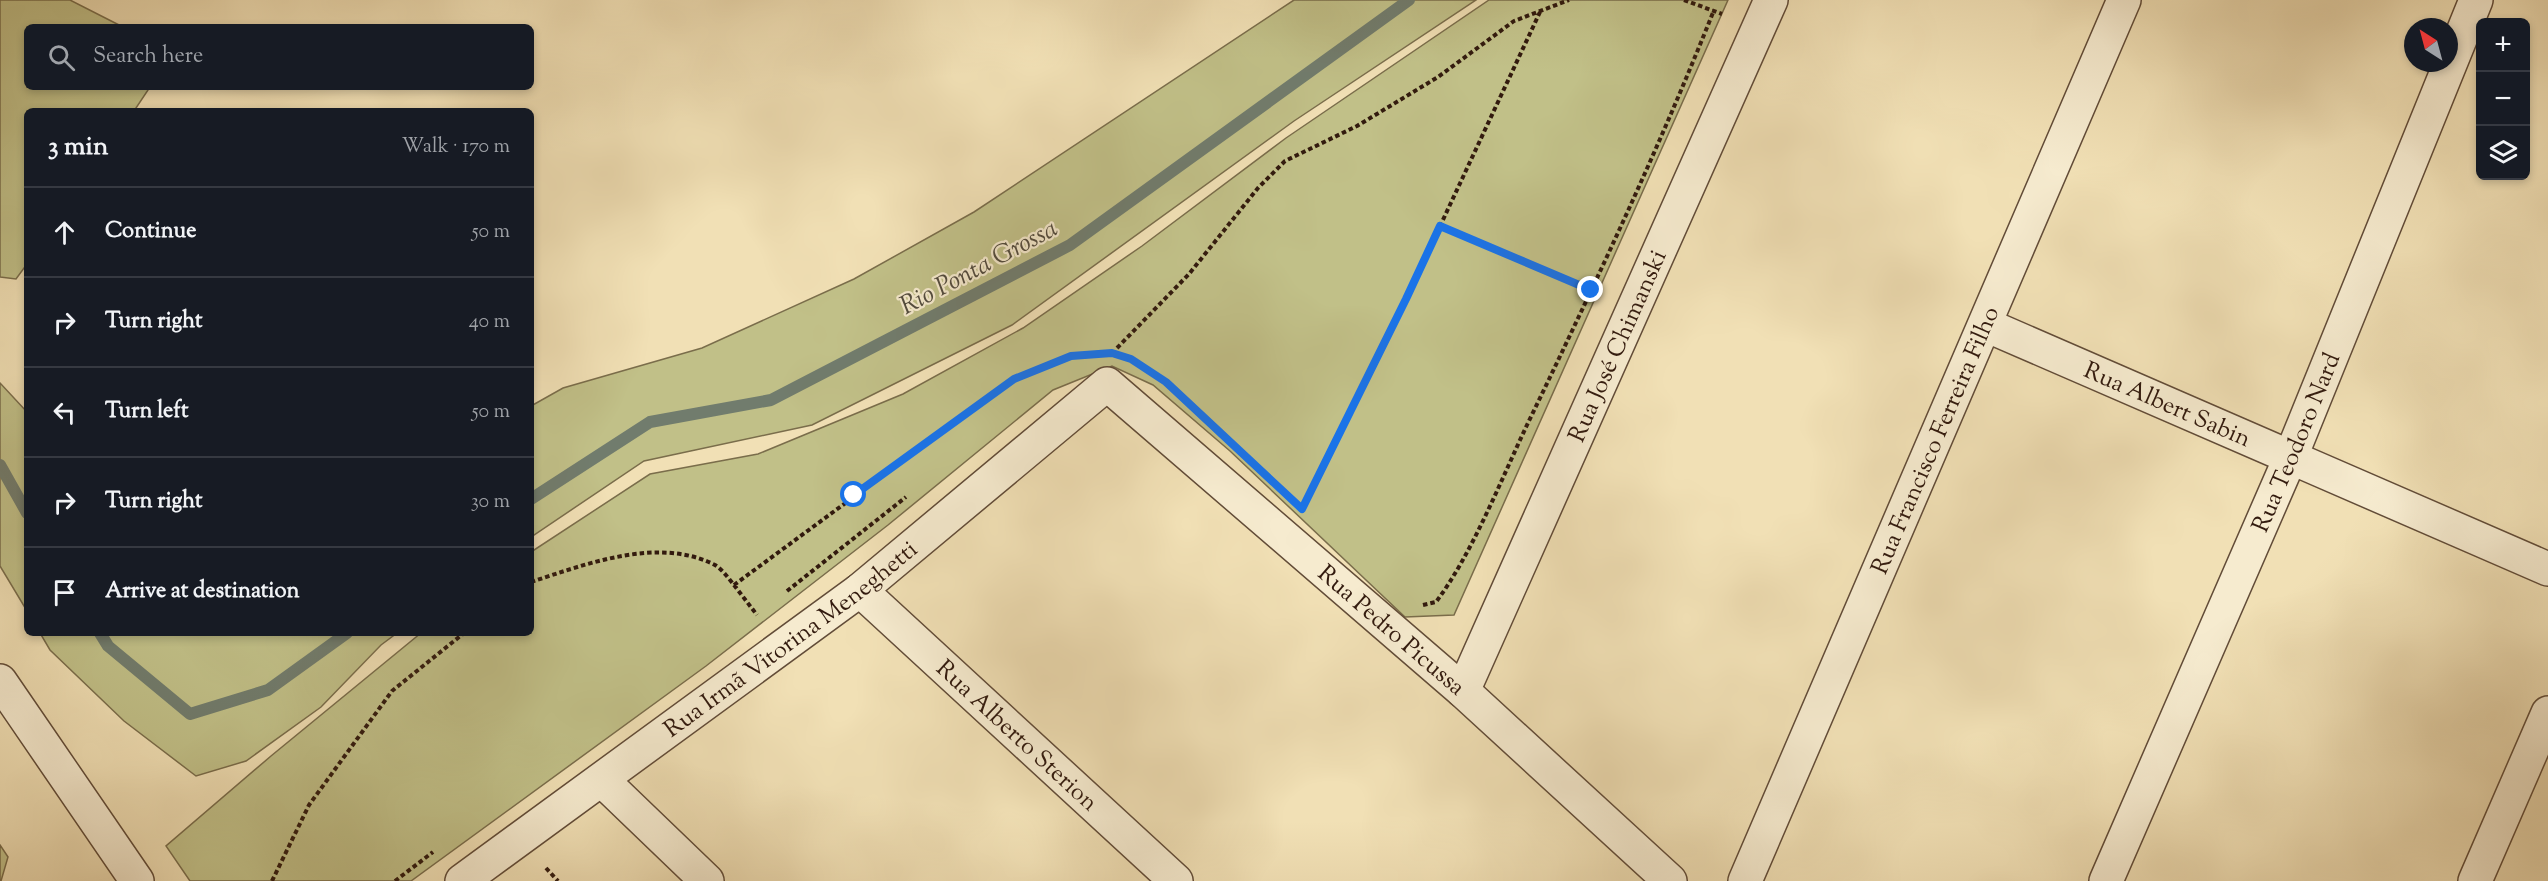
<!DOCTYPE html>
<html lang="en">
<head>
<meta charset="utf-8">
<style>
	body { margin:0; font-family:"Sorts Mill Goudy",serif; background:#20242c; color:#f1f3f6 }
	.controls { position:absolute; right:18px; top:18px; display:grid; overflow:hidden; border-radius:9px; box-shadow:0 3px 9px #0003 }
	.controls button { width:54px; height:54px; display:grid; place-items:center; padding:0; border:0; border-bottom:2px solid #363941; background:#171b24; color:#f1f3f6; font:30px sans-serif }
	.compass { position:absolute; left:2404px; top:18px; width:54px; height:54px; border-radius:50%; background:#171b24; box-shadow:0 3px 9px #0003; rotate:324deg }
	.stop { position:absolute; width:18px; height:18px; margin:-14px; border:4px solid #1a73e8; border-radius:50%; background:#fff }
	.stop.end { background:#1a73e8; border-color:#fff; box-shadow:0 2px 6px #0008 }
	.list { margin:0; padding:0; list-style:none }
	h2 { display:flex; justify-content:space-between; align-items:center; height:78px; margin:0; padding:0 24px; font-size:26px }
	h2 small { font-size:20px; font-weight:400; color:#9ea1a6 }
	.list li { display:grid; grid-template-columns:39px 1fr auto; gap:18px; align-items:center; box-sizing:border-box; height:90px; padding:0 24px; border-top:2px solid #363941 }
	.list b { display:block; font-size:22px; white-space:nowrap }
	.list em { font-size:20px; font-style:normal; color:#9ea1a6 }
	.icon { flex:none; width:33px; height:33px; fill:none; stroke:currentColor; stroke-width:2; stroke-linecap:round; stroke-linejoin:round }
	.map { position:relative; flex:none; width:2548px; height:881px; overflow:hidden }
	.search { position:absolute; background:#171b24; box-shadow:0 3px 9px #0003; left:24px; top:24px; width:510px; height:66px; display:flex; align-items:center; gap:15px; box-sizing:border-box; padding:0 21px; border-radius:9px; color:#9ea1a6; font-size:22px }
	.panel { position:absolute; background:#171b24; box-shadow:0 3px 9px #0003; left:24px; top:108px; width:510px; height:528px; border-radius:9px }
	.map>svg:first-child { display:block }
</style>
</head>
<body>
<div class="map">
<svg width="2548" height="881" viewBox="0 0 2548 881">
	<rect width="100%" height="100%" fill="#f1e0b5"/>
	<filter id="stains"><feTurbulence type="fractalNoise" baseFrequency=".00333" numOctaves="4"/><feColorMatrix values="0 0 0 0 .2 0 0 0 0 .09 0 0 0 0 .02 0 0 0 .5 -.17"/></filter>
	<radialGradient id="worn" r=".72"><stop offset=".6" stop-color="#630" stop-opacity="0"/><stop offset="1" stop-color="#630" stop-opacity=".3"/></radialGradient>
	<path fill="#c1c088" stroke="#7a6d4b" stroke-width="1.5" d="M0 0H70L123 27H27V87H150L134 111H27V264L16 279 0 277Z
		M1294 0H1476L1294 121 1012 325 812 425 644 461 531 537V406L563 388 702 348 854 279 974 212Z
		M1489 0H1728L1454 615 1405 617 1230 451 1153 385 1112 366 1053 390 888 525 706 666 411 881H190L166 846 271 756 421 633H531V552L650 474 758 454 903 394 1023 328 1142 246 1286 138Z
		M0 383 27 412V611L0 566Z
		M40 633H397L381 645 321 707 246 761 196 776 124 721 50 650Z
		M0 845 8 857 1 881H0Z"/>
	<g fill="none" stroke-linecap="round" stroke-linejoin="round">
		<path stroke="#717c6d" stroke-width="12" d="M0 465 27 513
			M531 499 650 422 771 400 1070 245 1409 0
			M100 633 108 646 190 714 268 690 347 633"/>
		<defs>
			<g id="minor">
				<path id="s1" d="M1986 325 2548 569"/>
				<path id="s2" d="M860 590 1176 881"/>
				<path d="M0 681 137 881"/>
				<path id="s3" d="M1463 691 1771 0"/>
				<path d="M602 780 707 881"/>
				<path id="s4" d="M462 881 860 590 1107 384 1463 691 1670 881"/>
				<path id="s5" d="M1745 881 2124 0"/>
				<path id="s6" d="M2106 881 2291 456 2476 0"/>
				<path d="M2475 881 2548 713"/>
			</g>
		</defs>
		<use href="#minor" stroke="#624c38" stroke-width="36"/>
		<path stroke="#321a0e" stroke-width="4" stroke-dasharray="4.5 3" stroke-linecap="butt" d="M1684 0 1722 14
			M1440 226 1591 289
			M1117 348 1189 274 1258 188 1285 161 1357 126 1438 77 1514 21 1569 0
			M1305 503 1406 299 1540 12
			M531 582C586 564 659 536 715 565 722 569 729 579 734 585L1014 379 1071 356 1079 355
			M734 585 757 615
			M787 591 906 497
			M1423 605 1436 602C1472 554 1501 480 1527 425 1593 288 1658 151 1714 10
			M546 868 558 881
			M272 881 309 805 392 691 464 633
			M395 881 433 852"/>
		<use href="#minor" stroke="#f6ebcf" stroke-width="33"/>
	</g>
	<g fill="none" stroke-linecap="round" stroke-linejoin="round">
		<path stroke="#1a73e8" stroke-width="8" d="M854 495 1014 379 1071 356 1112 353 1131 359 1166 382 1302 509 1406 299 1440 226 1591 290"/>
	</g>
	<g text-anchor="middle" stroke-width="4.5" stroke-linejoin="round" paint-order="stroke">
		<g font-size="24" fill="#321a0e" stroke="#f6ebcf">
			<text dy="8" stroke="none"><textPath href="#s3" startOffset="378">Rua José Chimanski</textPath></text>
			<text dy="8" stroke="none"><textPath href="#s1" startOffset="198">Rua Albert Sabin</textPath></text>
			<text dy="8" stroke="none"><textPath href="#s5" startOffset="480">Rua Francisco Ferreira Filho</textPath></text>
			<text dy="8" stroke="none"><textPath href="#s6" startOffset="478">Rua Teodoro Nard</textPath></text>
			<text dy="8" stroke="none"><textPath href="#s4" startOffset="1191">Rua Pedro Picussa</textPath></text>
			<text dy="8" stroke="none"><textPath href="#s4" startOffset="408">Rua Irmã Vitorina Meneghetti</textPath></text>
			<text dy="8" stroke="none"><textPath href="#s2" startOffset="214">Rua Alberto Sterion</textPath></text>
		</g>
		<g font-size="26" font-style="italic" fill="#524b3e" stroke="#f6ebcf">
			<text transform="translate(978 266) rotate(-28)" y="9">Rio Ponta Grossa</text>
		</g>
	</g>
	<rect width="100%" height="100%" filter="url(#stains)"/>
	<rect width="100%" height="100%" fill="url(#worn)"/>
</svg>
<div class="controls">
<button>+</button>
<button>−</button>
<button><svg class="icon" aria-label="layers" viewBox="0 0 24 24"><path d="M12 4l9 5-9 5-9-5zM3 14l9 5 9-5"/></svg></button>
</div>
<svg class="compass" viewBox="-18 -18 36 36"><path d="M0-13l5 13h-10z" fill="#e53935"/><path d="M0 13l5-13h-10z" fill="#9ea1a6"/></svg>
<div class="stop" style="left:854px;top:495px"></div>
<div class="stop end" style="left:1591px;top:290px"></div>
<div class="search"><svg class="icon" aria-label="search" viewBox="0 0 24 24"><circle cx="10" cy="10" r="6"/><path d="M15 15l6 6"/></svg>Search here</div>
<section class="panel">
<h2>3 min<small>Walk · 170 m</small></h2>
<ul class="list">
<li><svg class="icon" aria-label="ahead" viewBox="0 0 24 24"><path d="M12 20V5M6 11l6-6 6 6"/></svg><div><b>Continue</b></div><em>50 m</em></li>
<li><svg class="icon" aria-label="right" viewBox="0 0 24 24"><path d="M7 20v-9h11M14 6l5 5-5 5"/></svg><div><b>Turn right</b></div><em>40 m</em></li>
<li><svg class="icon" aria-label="left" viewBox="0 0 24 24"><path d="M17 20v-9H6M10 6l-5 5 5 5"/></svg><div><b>Turn left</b></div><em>50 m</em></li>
<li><svg class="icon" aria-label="right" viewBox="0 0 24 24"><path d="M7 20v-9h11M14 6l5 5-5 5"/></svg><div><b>Turn right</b></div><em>30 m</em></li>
<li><svg class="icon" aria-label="arrive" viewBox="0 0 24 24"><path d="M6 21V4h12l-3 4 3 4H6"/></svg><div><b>Arrive at destination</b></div></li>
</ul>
</section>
</div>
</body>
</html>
